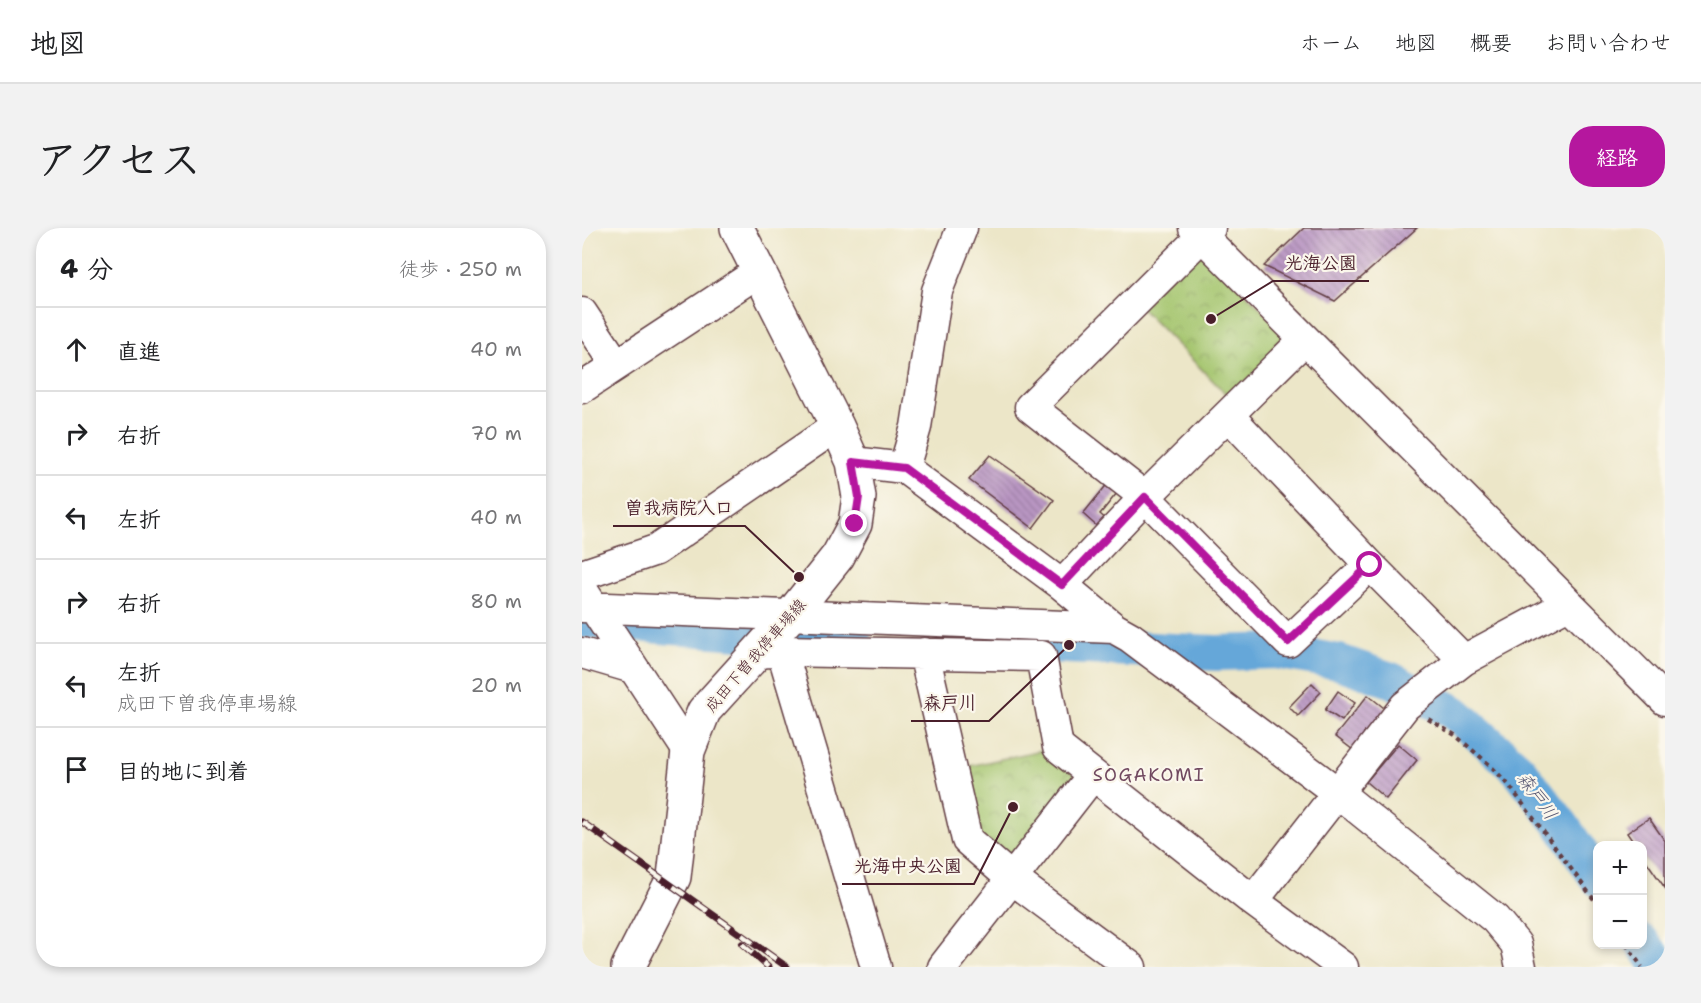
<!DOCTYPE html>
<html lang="ja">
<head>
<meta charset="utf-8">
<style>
	body { margin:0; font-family:"Shantell Sans","Klee One",sans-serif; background:#f2f2f2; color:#202124 }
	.controls { position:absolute; right:18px; bottom:18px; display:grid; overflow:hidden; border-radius:12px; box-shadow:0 3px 9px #0003 }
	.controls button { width:54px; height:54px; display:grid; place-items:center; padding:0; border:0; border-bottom:2px solid #e0e0e0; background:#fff; color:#202124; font:30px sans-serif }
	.stop { position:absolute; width:18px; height:18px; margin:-14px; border:4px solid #b5179e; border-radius:50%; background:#fff }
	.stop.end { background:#b5179e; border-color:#fff; box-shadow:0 2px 6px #0008 }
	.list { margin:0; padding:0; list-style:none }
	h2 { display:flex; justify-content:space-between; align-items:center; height:78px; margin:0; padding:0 24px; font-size:26px }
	h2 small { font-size:20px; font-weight:400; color:#757577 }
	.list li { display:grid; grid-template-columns:39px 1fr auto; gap:18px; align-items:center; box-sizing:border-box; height:84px; padding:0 24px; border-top:2px solid #e0e0e0 }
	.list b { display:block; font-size:22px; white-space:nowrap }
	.list p { margin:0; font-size:20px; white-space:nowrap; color:#757577 }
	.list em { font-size:20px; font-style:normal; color:#757577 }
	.icon { flex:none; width:33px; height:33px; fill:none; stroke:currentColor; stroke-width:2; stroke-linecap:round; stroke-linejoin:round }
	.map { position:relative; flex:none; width:1083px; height:739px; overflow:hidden; border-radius:24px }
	header { display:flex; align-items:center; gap:36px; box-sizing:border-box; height:84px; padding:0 30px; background:#fff; border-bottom:2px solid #e0e0e0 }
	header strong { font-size:28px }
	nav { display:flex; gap:33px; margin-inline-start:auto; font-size:21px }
	.intro { display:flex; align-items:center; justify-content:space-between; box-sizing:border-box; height:144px; padding:0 36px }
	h1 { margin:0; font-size:42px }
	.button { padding:15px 27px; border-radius:24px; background:#b5179e; color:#fff; font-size:21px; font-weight:700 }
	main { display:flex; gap:36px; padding:0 36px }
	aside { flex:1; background:#fff; border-radius:24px; box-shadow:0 3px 9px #0003 }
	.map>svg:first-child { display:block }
</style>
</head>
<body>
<header>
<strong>地図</strong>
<nav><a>ホーム</a><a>地図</a><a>概要</a><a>お問い合わせ</a></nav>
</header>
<div class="intro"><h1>アクセス</h1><a class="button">経路</a></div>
<main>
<aside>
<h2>4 分<small>徒歩 · 250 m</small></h2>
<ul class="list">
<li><svg class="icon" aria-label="ahead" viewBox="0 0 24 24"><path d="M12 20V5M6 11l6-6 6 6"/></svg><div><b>直進</b></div><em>40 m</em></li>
<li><svg class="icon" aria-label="right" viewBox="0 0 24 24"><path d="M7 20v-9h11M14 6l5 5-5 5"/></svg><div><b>右折</b></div><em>70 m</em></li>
<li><svg class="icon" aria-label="left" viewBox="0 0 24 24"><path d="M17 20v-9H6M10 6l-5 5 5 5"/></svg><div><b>左折</b></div><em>40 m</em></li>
<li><svg class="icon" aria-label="right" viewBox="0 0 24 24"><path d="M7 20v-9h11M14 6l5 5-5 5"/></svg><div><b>右折</b></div><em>80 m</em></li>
<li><svg class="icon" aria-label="left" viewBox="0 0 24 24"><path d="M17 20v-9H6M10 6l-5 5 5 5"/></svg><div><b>左折</b><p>成田下曽我停車場線</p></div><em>20 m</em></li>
<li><svg class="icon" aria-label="arrive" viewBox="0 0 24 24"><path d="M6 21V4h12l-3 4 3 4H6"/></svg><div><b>目的地に到着</b></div></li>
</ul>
</aside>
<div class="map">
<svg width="1083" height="739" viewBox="0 0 1083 739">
	<defs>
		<pattern id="park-crowns" width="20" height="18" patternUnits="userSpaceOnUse" patternTransform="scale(1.5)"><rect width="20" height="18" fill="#a3c46c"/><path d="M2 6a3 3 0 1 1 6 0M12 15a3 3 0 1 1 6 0" fill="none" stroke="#879f59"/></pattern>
		<pattern id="building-back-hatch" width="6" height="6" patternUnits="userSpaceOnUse" patternTransform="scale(1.5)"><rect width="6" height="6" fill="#b996c3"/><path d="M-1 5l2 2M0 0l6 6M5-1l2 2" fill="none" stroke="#987a9f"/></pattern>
	</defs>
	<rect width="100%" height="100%" fill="#fbf7ec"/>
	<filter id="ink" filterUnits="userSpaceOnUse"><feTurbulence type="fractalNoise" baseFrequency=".0167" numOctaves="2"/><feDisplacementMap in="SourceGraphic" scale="12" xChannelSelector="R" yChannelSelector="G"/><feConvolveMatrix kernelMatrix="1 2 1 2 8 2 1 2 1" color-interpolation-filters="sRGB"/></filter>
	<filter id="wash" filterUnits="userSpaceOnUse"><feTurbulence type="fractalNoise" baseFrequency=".008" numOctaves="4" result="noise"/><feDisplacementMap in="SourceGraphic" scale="24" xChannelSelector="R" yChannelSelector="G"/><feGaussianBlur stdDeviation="1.35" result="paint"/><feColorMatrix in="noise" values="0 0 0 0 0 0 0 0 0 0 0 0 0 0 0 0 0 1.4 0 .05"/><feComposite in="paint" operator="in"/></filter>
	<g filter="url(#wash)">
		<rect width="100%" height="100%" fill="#ece6c8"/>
		<path fill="url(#park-crowns)" stroke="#76724c" stroke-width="1.5" d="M620 21 703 105V114L648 170 555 76Z
			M469 520 505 549 429 644 389 610 374 541Z"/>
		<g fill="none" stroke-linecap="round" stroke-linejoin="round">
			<path stroke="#65a7d9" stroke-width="36" d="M0 392 224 409 271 410
				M419 415 635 425 694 423 757 434 809 452 873 485 937 542 981 599 1016 651
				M1060 714 1079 739"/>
		</g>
		<g id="blocks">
			<path fill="url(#building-back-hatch)" d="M722 0H835L753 73 682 38Z
				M408 227 472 272 451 300 387 252Z
				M531 249 535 265 518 286 527 294 520 303 501 286Z
				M730 455 739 464 716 488 707 479Z
				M756 463 773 475 760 493 743 482Z
				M786 467 807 484 775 525 753 508Z
				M816 516 835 532 804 571 784 554Z
				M1067 590 1083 613V660L1060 627V618H1054L1045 605Z"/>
		</g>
	</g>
	<g filter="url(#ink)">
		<use href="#blocks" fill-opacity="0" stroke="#623d43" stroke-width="1.5"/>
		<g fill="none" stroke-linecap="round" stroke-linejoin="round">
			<defs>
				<path id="minor" d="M612 0 1083 472
					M628 0 448 179 563 269 706 414 788 337
					M0 85 34 136
					M0 160 178 43
					M647 188 788 337 882 432
					M271 234 322 240 480 357 532 400 548 409 756 565 913 691 934 716 939 739
					M322 240 334 199 355 63 380 0
					M0 347 74 322 255 198
					M480 357 563 269 722 112
					M3 366 106 523
					M0 379 532 400
					M200 423 294 739
					M0 425 51 440
					M176 425 200 423 459 428 476 519 671 673 761 739
					M342 425 385 612 429 650 549 739
					M671 673 823 478 882 432 986 376
					M361 739 510 548"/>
				<path id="major" d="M46 739 92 649 106 523 122 483 209 387 256 328 273 296 277 269 271 234 255 198 155 0"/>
			</defs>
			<use href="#minor" stroke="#623d43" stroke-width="33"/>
			<use href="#major" stroke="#623d43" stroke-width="36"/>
			<path stroke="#623d43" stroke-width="4" stroke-dasharray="4.5 4.5" stroke-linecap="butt" d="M846 491 873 507 908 537 926 556 1016 677
				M1044 716 1060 739"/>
			<use href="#minor" stroke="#fff" stroke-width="30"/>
			<use href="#major" stroke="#fff" stroke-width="33"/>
			<defs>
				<path id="rail" d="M0 594 205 739
					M160 716 186 739"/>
			</defs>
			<use href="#rail" stroke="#4a1f2b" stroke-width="7"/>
			<use href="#rail" stroke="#fbf7ec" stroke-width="4.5" stroke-dasharray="14" stroke-linecap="butt"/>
		</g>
	</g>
	<g fill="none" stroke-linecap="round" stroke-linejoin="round" filter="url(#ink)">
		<path stroke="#b5179e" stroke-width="8" d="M273 296 277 269 271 234 322 240 480 357 563 269 706 414 788 337"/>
	</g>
	<g text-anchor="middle" stroke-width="4.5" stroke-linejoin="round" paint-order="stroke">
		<g font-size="16" fill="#4a1f2b" stroke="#fbf7ec">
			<text transform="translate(173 427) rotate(-49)" y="6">成田下曽我停車場線</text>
		</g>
		<g font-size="18" letter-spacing="1.5" fill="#714960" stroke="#fbf7ec">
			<text x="567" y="553">SOGAKOMI</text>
		</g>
		<g font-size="18" font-style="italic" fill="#555571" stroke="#fbf7ec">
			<text transform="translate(955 568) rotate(54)" y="6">森戸川</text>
		</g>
	</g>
	<path fill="none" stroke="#4a1f2b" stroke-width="2" d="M629 91L691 53H787M217 349L163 298H31M487 417L407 493H329M431 579L392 656H260"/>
	<g fill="#4a1f2b" stroke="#fbf7ec" stroke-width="2">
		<circle cx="629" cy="91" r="6"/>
		<circle cx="217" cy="349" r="6"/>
		<circle cx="487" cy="417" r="6"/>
		<circle cx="431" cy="579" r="6"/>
	</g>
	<g font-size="18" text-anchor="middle" font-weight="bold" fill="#4a1f2b" stroke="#fbf7ec" stroke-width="4.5" stroke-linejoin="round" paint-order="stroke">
		<text x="739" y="41">光海公園</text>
		<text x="97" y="286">曽我病院入口</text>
		<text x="368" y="481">森戸川</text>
		<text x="326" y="644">光海中央公園</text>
	</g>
</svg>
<div class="controls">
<button>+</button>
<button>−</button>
</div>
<div class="stop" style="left:788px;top:337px"></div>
<div class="stop end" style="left:273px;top:296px"></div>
</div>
</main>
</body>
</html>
